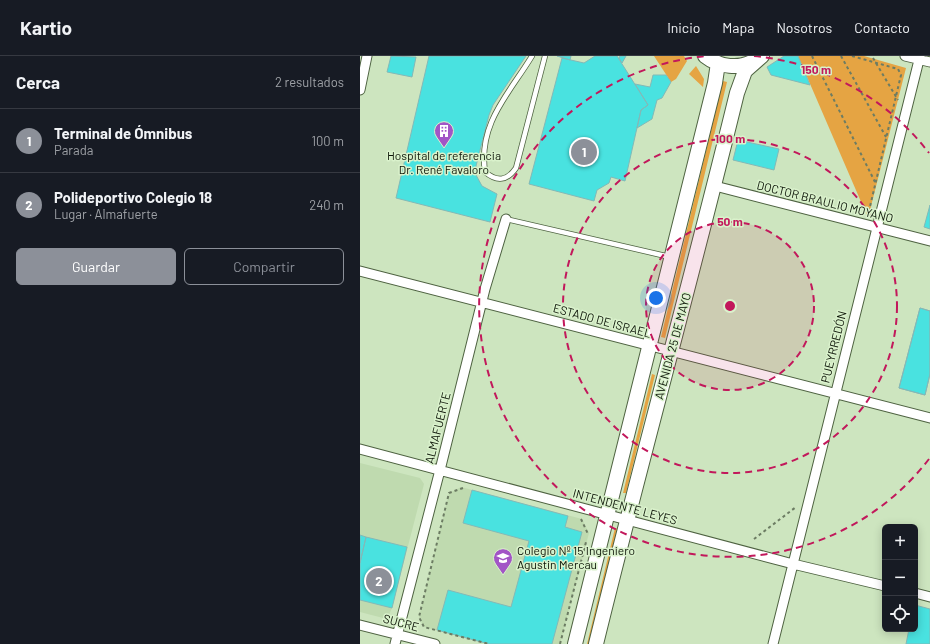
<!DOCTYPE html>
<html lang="es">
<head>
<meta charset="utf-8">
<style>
	body { margin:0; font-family:Barlow,sans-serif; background:#242831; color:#f1f3f6 }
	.controls { position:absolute; right:12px; bottom:12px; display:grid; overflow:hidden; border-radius:6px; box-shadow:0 2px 10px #0003 }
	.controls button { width:36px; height:36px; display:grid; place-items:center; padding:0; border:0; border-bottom:1px solid #363941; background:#171b24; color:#f1f3f6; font:20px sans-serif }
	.you { position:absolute; left:296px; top:242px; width:14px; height:14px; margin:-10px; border:3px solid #fff; border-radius:50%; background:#1a73e8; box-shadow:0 0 0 6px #1a73e833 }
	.badge { display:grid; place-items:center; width:26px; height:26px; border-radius:50%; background:#8c9099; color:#fff; font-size:13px; font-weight:700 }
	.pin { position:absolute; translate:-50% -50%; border:2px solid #fff; box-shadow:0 1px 4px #0006 }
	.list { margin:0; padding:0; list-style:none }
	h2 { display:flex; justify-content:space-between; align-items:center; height:52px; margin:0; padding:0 16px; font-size:17px }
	h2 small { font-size:13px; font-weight:400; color:#9ea1a6 }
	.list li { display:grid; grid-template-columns:26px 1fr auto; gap:12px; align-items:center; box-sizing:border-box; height:64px; padding:0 16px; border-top:1px solid #363941 }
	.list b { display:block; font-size:15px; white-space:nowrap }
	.list p { margin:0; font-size:13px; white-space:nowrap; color:#9ea1a6 }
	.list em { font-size:13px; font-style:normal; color:#9ea1a6 }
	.actions { display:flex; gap:8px; padding:12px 16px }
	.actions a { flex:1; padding:9px 0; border:1px solid #8c9099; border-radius:6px; text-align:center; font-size:14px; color:#8c9099 }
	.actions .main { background:#8c9099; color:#fff }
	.icon { flex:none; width:22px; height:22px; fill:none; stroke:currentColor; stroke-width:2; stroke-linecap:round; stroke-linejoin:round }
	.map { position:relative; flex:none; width:570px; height:588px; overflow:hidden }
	header { display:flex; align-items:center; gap:24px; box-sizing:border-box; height:56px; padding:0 20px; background:#171b24; border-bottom:1px solid #363941 }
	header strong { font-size:19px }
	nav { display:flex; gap:22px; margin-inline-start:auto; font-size:14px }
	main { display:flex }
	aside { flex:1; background:#171b24 }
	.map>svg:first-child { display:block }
</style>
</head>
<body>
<header>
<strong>Kartio</strong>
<nav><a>Inicio</a><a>Mapa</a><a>Nosotros</a><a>Contacto</a></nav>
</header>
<main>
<aside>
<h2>Cerca<small>2 resultados</small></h2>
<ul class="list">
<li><span class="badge">1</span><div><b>Terminal de Ómnibus</b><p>Parada</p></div><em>100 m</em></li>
<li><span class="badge">2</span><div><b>Polideportivo Colegio 18</b><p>Lugar · Almafuerte</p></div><em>240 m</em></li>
</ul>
<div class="actions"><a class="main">Guardar</a><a>Compartir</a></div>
</aside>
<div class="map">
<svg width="570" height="588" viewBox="0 0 570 588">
	<rect width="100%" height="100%" fill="#cde5bf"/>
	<path fill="#bfdaaf" d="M0 407 60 422 64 428 32 552 29 559 23 562 0 556Z
		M101 431 222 463 229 477 200 588H129L64 571 59 561 89 437Z"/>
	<path fill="#e5a443" d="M294 0H324L327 5 316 23 311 26Z
		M438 0H504L546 12 508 162Z
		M336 10 344 23 343 31 329 18Z
		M363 25 367 26 305 282 301 281Z
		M292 318 295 319 266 437H263Z
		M255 472 259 473 230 588H227Z"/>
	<path fill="#49e2e0" stroke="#83b9b7" d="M31 0 56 1 52 21 27 16Z
		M69 0H166L133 49 129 59 116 110V119L122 130 137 138 130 166 36 142Z
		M197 0H211L210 4Z
		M235 0H257L288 49 281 54 265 125 251 121 249 127 237 134 234 145 169 128 202 2 224 7Z
		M260 0H266L262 7 259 2Z
		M424 0H438L450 29 411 19 407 11Z
		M293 19H306L311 26 302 42 297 44 292 63 277 72 281 54 288 49 275 28 290 31Z
		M378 84 419 93 414 114 373 104Z
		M570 149V173L564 171Z
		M560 252 570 255V318L565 339 539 332Z
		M560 252 570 255V318L565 339 539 332Z
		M112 434 208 460 205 471 222 476 192 588H129L77 574 88 534 151 551 169 485 103 467Z
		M0 479 6 481 0 507Z
		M6 481 47 491 32 552 0 544V507Z
		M555 549 570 553V588H546L549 573H555Z"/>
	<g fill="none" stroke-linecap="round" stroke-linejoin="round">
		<defs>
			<path id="lane" d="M172 0C149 38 118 67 125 116 137 126 147 125 156 112L185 0
				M146 163 310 201"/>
			<path id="street" d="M545 0 570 6
				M0 34 7 0
				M355 130 570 185
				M0 215 570 362
				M0 393 433 508 525 530
				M555 537 570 541
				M0 569 75 588
				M35 588 80 414 125 233 146 163
				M413 588 560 0"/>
			<path id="primary" d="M345 0C359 11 380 14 395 4
				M215 588 355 27 358 7
				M236 588C281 404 332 222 377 37L385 15 402 0"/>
		</defs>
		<use href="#lane" stroke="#4e6241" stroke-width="6"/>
		<use href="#street" stroke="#4e6241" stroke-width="11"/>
		<use href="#primary" stroke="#4e6241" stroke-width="16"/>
		<path stroke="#6c7c63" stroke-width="2" stroke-dasharray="3 3" stroke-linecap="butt" d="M452 0 515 126
			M481 0 526 81
			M492 0 538 13 541 19 508 159
			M513 2 538 44
			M103 432 89 437 59 561 64 571 129 588
			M221 463 228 478
			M394 483 436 451
			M200 588 226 486"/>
		<use href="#lane" stroke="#fff" stroke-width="4.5"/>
		<use href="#street" stroke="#fff" stroke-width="9"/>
		<use href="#primary" stroke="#fff" stroke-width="14"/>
	</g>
	<circle cx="370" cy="250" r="84" fill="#c2185b" fill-opacity=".12"/>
	<g fill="none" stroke="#c2185b" stroke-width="2" stroke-dasharray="7 5">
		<circle cx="370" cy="250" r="84"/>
		<circle cx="370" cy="250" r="167"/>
		<path d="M569 403A251 251 0 1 1 346 0M394 0A251 251 0 0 1 569 97"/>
	</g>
	<defs>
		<symbol id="building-pin" viewBox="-11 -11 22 30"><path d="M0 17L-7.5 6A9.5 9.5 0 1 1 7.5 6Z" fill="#a255c6" stroke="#daf2cc"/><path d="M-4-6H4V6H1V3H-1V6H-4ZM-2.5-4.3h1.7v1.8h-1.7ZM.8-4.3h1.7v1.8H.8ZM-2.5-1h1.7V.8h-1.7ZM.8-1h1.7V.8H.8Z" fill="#fff"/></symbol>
		<symbol id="school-pin" viewBox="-11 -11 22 30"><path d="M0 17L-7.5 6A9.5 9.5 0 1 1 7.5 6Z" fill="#a255c6" stroke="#daf2cc"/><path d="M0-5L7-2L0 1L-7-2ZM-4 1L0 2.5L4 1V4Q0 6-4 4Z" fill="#fff"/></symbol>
	</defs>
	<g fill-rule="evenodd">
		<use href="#building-pin" x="73" y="64" width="22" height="30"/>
		<use href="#school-pin" x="132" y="491" width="22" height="30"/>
	</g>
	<g text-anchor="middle" stroke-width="3" stroke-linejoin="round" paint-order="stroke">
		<g font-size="12" fill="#0d1508" stroke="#daf2cc">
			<text x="84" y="104">Hospital de referencia<tspan x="84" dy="14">Dr. René Favaloro</tspan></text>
			<text x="157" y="499" text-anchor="start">Colegio Nº 15 Ingeniero<tspan x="157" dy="14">Agustin Mercau</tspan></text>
		</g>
		<g font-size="12" fill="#0d1508" stroke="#daf2cc">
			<text transform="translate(465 146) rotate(14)" y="4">DOCTOR BRAULIO MOYANO</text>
			<text transform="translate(242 265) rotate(15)" y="4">ESTADO DE ISRAEL</text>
			<text transform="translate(313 290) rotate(-75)" y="4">AVENIDA 25 DE MAYO</text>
			<text transform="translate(474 291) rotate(-76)" y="4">PUEYRREDÓN</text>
			<text transform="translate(78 372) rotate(-76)" y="4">ALMAFUERTE</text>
			<text transform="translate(265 451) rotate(15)" y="4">INTENDENTE LEYES</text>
			<text transform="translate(41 567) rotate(15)" y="4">SUCRE</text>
		</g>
	</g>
	<circle cx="370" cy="250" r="6" fill="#c2185b" stroke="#daf2cc" stroke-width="2"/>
	<g font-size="12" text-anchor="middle" font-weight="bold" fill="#c2185b" stroke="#daf2cc" stroke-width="3" stroke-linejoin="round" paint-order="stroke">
		<text x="456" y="18">150 m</text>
		<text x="370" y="87">100 m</text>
		<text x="370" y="170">50 m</text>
	</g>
</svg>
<div class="controls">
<button>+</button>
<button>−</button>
<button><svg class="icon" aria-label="locate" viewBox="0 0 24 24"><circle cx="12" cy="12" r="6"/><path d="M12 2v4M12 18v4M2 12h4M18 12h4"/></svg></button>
</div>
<div class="you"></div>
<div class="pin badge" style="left:224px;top:96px">1</div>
<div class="pin badge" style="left:19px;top:525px">2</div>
</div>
</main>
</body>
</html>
